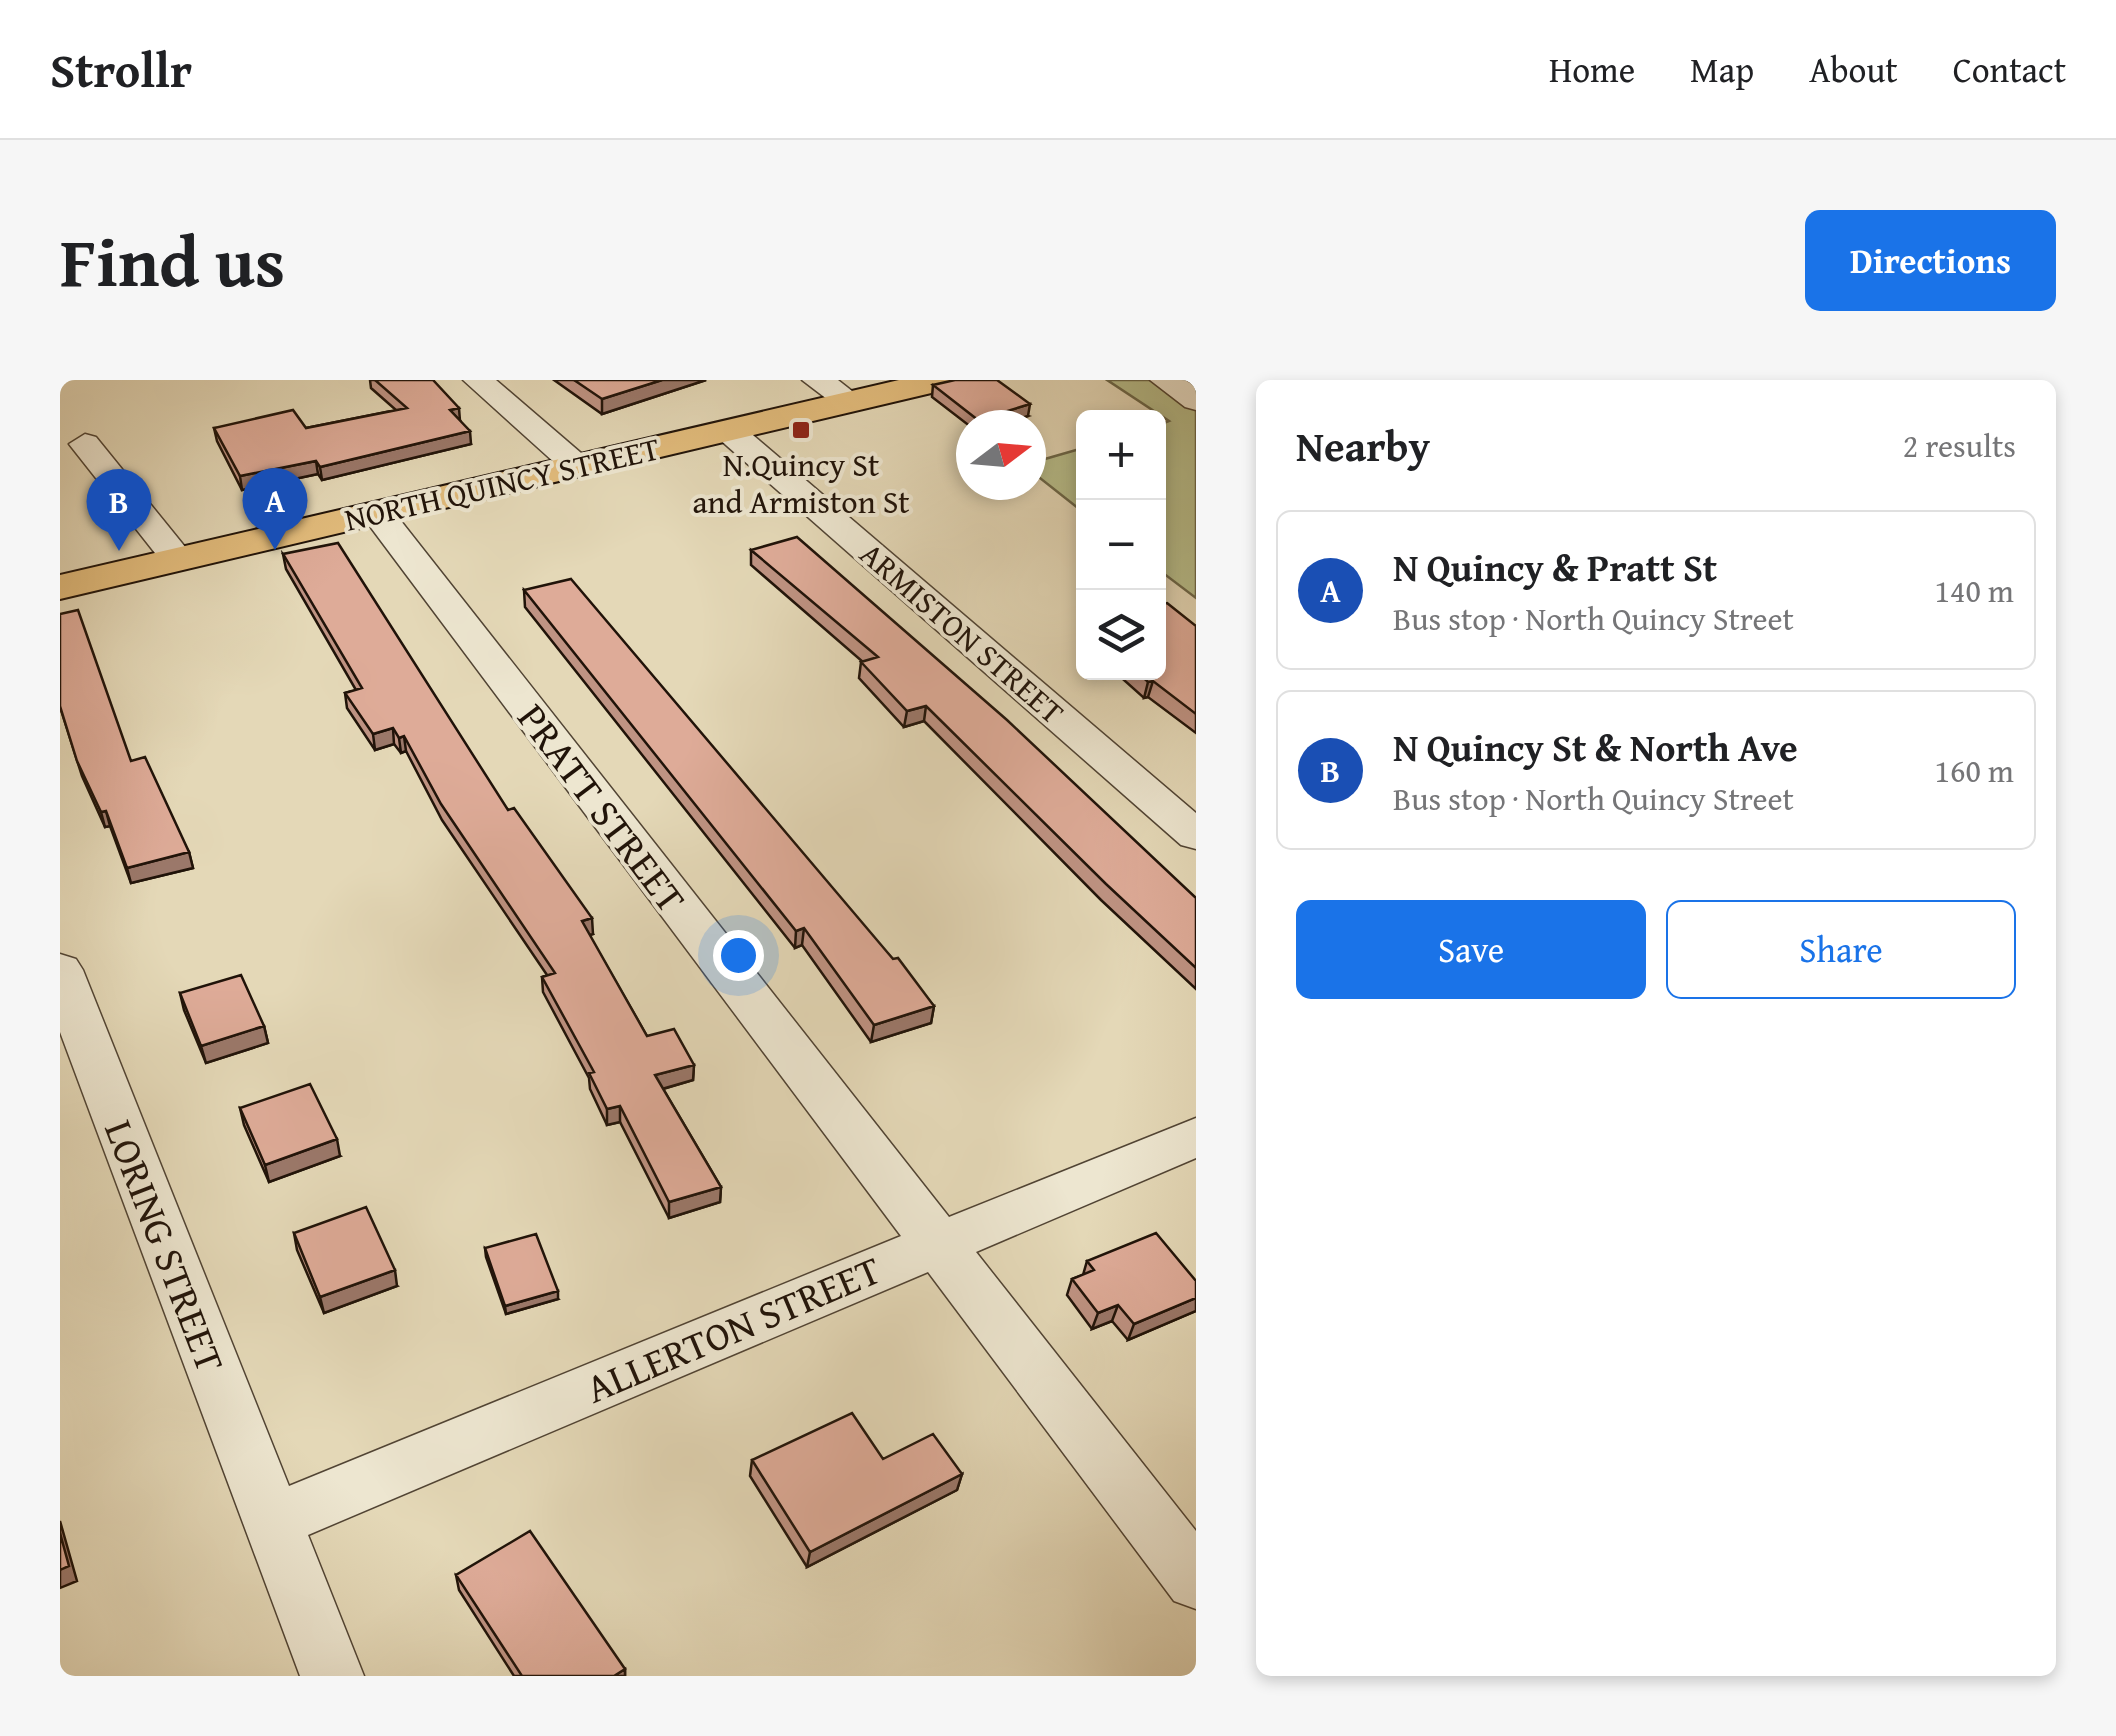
<!DOCTYPE html>
<html lang="en">
<head>
<meta charset="utf-8">
<style>
	body { margin:0; font-family:"Gentium Book Plus",serif; background:#f6f6f6; color:#202124 }
	.controls { position:absolute; right:30px; top:30px; display:grid; overflow:hidden; border-radius:15px; box-shadow:0 5px 15px #0003 }
	.controls button { width:90px; height:90px; display:grid; place-items:center; padding:0; border:0; border-bottom:2px solid #e0e0e0; background:#fff; color:#202124; font:50px sans-serif }
	.compass { position:absolute; left:896px; top:30px; width:90px; height:90px; border-radius:50%; background:#fff; box-shadow:0 5px 15px #0003; rotate:74deg }
	.you { position:absolute; left:678px; top:575px; width:35px; height:35px; margin:-25px; border:8px solid #fff; border-radius:50%; background:#1a73e8; box-shadow:0 0 0 15px #1a73e833 }
	.badge { display:grid; place-items:center; width:65px; height:65px; border-radius:50%; background:#1a73e8; color:#fff; font-size:32px; font-weight:700 }
	.pin { position:absolute; translate:-50% -82px; filter:drop-shadow(0 2px 5px #0008) }
	.pin::after { content:''; position:absolute; top:52px; width:35px; height:30px; background:inherit; clip-path:polygon(0 0,100% 0,50% 100%) }
	.list { margin:0; padding:0; list-style:none }
	h2 { display:flex; justify-content:space-between; align-items:center; height:130px; margin:0; padding:0 40px; font-size:42px }
	h2 small { font-size:32px; font-weight:400; color:#757577 }
	.list li { display:grid; grid-template-columns:65px 1fr auto; gap:30px; align-items:center; box-sizing:border-box; height:160px; margin:0 20px 20px; padding:0 20px; border:2px solid #e0e0e0; border-radius:15px }
	.list b { display:block; font-size:38px; white-space:nowrap }
	.list p { margin:0; font-size:32px; white-space:nowrap; color:#757577 }
	.list em { font-size:32px; font-style:normal; color:#757577 }
	.actions { display:flex; gap:20px; padding:30px 40px }
	.actions a { flex:1; padding:22px 0; border:2px solid #1a73e8; border-radius:15px; text-align:center; font-size:35px; color:#1a73e8 }
	.actions .main { background:#1a73e8; color:#fff }
	.icon { flex:none; width:55px; height:55px; fill:none; stroke:currentColor; stroke-width:2; stroke-linecap:round; stroke-linejoin:round }
	.map { position:relative; flex:none; width:1136px; height:1296px; overflow:hidden; border-radius:15px }
	header { display:flex; align-items:center; gap:60px; box-sizing:border-box; height:140px; padding:0 50px; background:#fff; border-bottom:2px solid #e0e0e0 }
	header strong { font-size:48px }
	nav { display:flex; gap:55px; margin-inline-start:auto; font-size:35px }
	.intro { display:flex; align-items:center; justify-content:space-between; box-sizing:border-box; height:240px; padding:0 60px }
	h1 { margin:0; font-size:70px }
	.button { padding:25px 45px; border-radius:15px; background:#1a73e8; color:#fff; font-size:35px; font-weight:700 }
	main { display:flex; gap:60px; padding:0 60px }
	aside { flex:1; background:#fff; border-radius:15px; box-shadow:0 5px 15px #0003 }
	.map>svg:first-child { display:block }
</style>
</head>
<body>
<header>
<strong>Strollr</strong>
<nav><a>Home</a><a>Map</a><a>About</a><a>Contact</a></nav>
</header>
<div class="intro"><h1>Find us</h1><a class="button">Directions</a></div>
<main>
<div class="map">
<svg width="1136" height="1296" viewBox="0 0 1136 1296">
	<rect width="100%" height="100%" fill="#e4d8b7"/>
	<filter id="stains"><feTurbulence type="fractalNoise" baseFrequency=".002" numOctaves="4"/><feColorMatrix values="0 0 0 0 .2 0 0 0 0 .09 0 0 0 0 .02 0 0 0 .5 -.17"/></filter>
	<radialGradient id="worn" r=".72"><stop offset=".6" stop-color="#630" stop-opacity="0"/><stop offset="1" stop-color="#630" stop-opacity=".3"/></radialGradient>
	<path fill="#b7be8c" stroke="#6c684a" stroke-width="2.5" d="M1047 0H1118L1136 11V218L1099 190V45L1109 41Z
		M1023 68H1024L1023 132 971 91V83Z"/>
	<g fill="none" stroke-linecap="round" stroke-linejoin="round">
		<defs>
			<path id="minor" d="M403 0H436L528 79 533 86 528 93H506Z
				M742 0H778L806 22 802 29H780Z
				M1090 0H1125L1136 7V30L1125 27Z
				M669 42 680 44 1136 433V469L1121 465 658 58 653 51Z
				M25 54 36 57 130 173 135 180 130 187H106L9 64Z
				M318 124 330 127 889 837 1136 738V778L916 872 1136 1151V1229L1114 1221 868 892 248 1155 304 1296H240L0 652V574L16 579 23 590 229 1106 841 856 306 141 301 134 306 127Z"/>
			<path id="major" d="M839 0H901L896 7 884 10 0 219V195Z"/>
		</defs>
		<use href="#minor" stroke="#514434" stroke-width="3"/>
		<use href="#major" stroke="#201309" stroke-width="4"/>
		<use href="#minor" fill="#ede6d0" fill-rule="evenodd"/>
		<use href="#major" fill="#e2bc7c" fill-rule="evenodd"/>
	</g>
	<path fill="#bf9383" stroke="#201309" stroke-width="2.5" d="M310 0H373L400 40 411 64 262 100 258 94 182 110 157 61 154 48H246L336 30 311 8Z
		M494 0H646L542 34Z
		M873 5 968 36 938 45H911V47L872 17Z
		M691 170 1136 518V609L1041 520 864 341 844 347 799 298 801 282H803L691 185Z
		M223 174 448 430 533 554 529 555 587 656 634 685 633 700 603 709 661 807 660 822 609 838 560 742 547 745 530 709 529 698 483 612 482 597 487 595 382 440 346 371 341 373 334 364 315 370 287 328 285 313 296 310 226 189Z
		M464 210 833 579 874 626 871 643 811 662 742 565 735 568 465 227Z
		M1023 246H1024V265L1019 262Z
		M1136 246V353L1088 317 1084 318 1055 292H1098Z
		M0 327 71 381 129 472 133 488 71 503 50 446 45 447 22 396Z
		M120 613 204 646 208 663 146 683 124 630Z
		M180 728 280 776 209 802 184 745Z
		M234 853 337 906 264 933 237 870Z
		M425 868 498 919 446 934 426 877Z
		M1027 881 1136 901V931L1068 960 1052 941 1032 949 1007 915 1012 899 1023 895Z
		M823 1079 902 1094 897 1110 747 1187 690 1096 692 1080Z
		M396 1195 565 1289V1296H454L399 1210Z"/>
	<path fill="#9b786a" stroke="#201309" stroke-width="2.5" d="M602 0H646L542 34V19Z
		M970 24 968 36 938 45H917L918 40Z
		M399 28 400 41 390 30Z
		M410 51 411 64 262 100 260 87Z
		M256 81 258 94 182 110 180 96Z
		M1093 301 1088 317 1084 318 1088 302Z
		M866 326 864 341 844 347 847 331Z
		M333 348 334 364 315 370 313 354Z
		M344 356 346 371 341 373 339 358Z
		M46 431 50 446 45 447 41 432Z
		M129 472 133 488 71 503 67 488Z
		M532 538 533 554 522 557V541Z
		M744 548 742 565 735 568 736 551Z
		M874 626 871 643 811 662 814 645Z
		M204 646 208 663 146 683 141 666Z
		M634 685 633 700 595 711V695Z
		M560 726V742L547 745V729Z
		M277 759 280 776 209 802 205 785Z
		M661 807 660 822 609 838V822Z
		M335 890 337 906 264 933 260 917Z
		M498 911V919L446 934 445 926Z
		M1136 918V931L1068 960 1074 944Z
		M1058 925 1052 941 1032 949 1038 933Z
		M902 1094 897 1110 747 1187 750 1172Z
		M0 1141 17 1201 0 1208Z
		M565 1289V1296H554Z"/>
	<path fill="#deab98" stroke="#201309" stroke-width="2.5" d="M315 0H373L399 28 390 30 410 51 260 87 256 81 180 96 154 48 233 30 246 48 347 28Z
		M514 0H602L542 19Z
		M895 0H937L970 24 918 40 873 5Z
		M737 157 947 340 1136 518V588L1046 504 866 326 847 331 801 282 818 277 691 170Z
		M278 163 448 430 454 428 532 538 522 541 587 656 614 649 634 685 595 695 661 807 609 822 560 726 547 729 529 693 534 692 482 597 495 593 381 424 344 356 339 358 333 348 313 354 285 313 302 308 223 174Z
		M511 199 833 579 838 578 874 626 814 645 744 548 736 551 464 210Z
		M1107 223 1136 246V334L1093 301 1088 302 1077 292H1098V225Z
		M18 230 71 381 85 377 129 472 67 488 46 431 41 432 17 381 0 326V234Z
		M181 595 204 646 141 666 120 613Z
		M250 704 277 759 205 785 180 728Z
		M306 827 335 890 260 917 234 853Z
		M1096 853 1136 901V918L1074 944 1058 925 1038 933 1012 899 1034 890 1027 881Z
		M476 854 498 911 445 926 425 868Z
		M792 1033 823 1079 873 1054 902 1094 750 1172 692 1080Z
		M470 1151 565 1289 554 1296H462L396 1195Z
		M0 1153 9 1186 0 1190Z"/>
	<rect fill="#8f2418" stroke="#ede6d0" stroke-width="4" x="731" y="40" width="20" height="20" rx="5"/>
	<g text-anchor="middle" stroke-width="8" stroke-linejoin="round" paint-order="stroke">
		<g font-size="32" fill="#201309" stroke="#ede6d0">
			<text x="741" y="96">N.Quincy St<tspan x="741" dy="37">and Armiston St</tspan></text>
		</g>
		<g font-size="32" fill="#201309" stroke="#ede6d0">
			<text transform="translate(442 104) rotate(-13)" y="11">NORTH QUINCY STREET</text>
			<text transform="translate(902 253) rotate(41)" y="11">ARMISTON STREET</text>
		</g>
		<g font-size="40" fill="#201309" stroke="#ede6d0">
			<text transform="translate(542 428) rotate(53)" y="14">PRATT STREET</text>
			<text transform="translate(105 866) rotate(69)" y="14">LORING STREET</text>
			<text transform="translate(673 949) rotate(-23)" y="14">ALLERTON STREET</text>
		</g>
	</g>
	<rect width="100%" height="100%" filter="url(#stains)"/>
	<rect width="100%" height="100%" fill="url(#worn)"/>
</svg>
<div class="controls">
<button>+</button>
<button>−</button>
<button><svg class="icon" aria-label="layers" viewBox="0 0 24 24"><path d="M12 4l9 5-9 5-9-5zM3 14l9 5 9-5"/></svg></button>
</div>
<svg class="compass" viewBox="-18 -18 36 36"><path d="M0-13l5 13h-10z" fill="#e53935"/><path d="M0 13l5-13h-10z" fill="#757577"/></svg>
<div class="you"></div>
<div class="pin badge" style="left:215px;top:170px;background:#1a4fb4">A</div>
<div class="pin badge" style="left:59px;top:171px;background:#1a4fb4">B</div>
</div>
<aside>
<h2>Nearby<small>2 results</small></h2>
<ul class="list">
<li><span class="badge" style="background:#1a4fb4">A</span><div><b>N Quincy &amp; Pratt St</b><p>Bus stop · North Quincy Street</p></div><em>140 m</em></li>
<li><span class="badge" style="background:#1a4fb4">B</span><div><b>N Quincy St &amp; North Ave</b><p>Bus stop · North Quincy Street</p></div><em>160 m</em></li>
</ul>
<div class="actions"><a class="main">Save</a><a>Share</a></div>
</aside>
</main>
</body>
</html>
